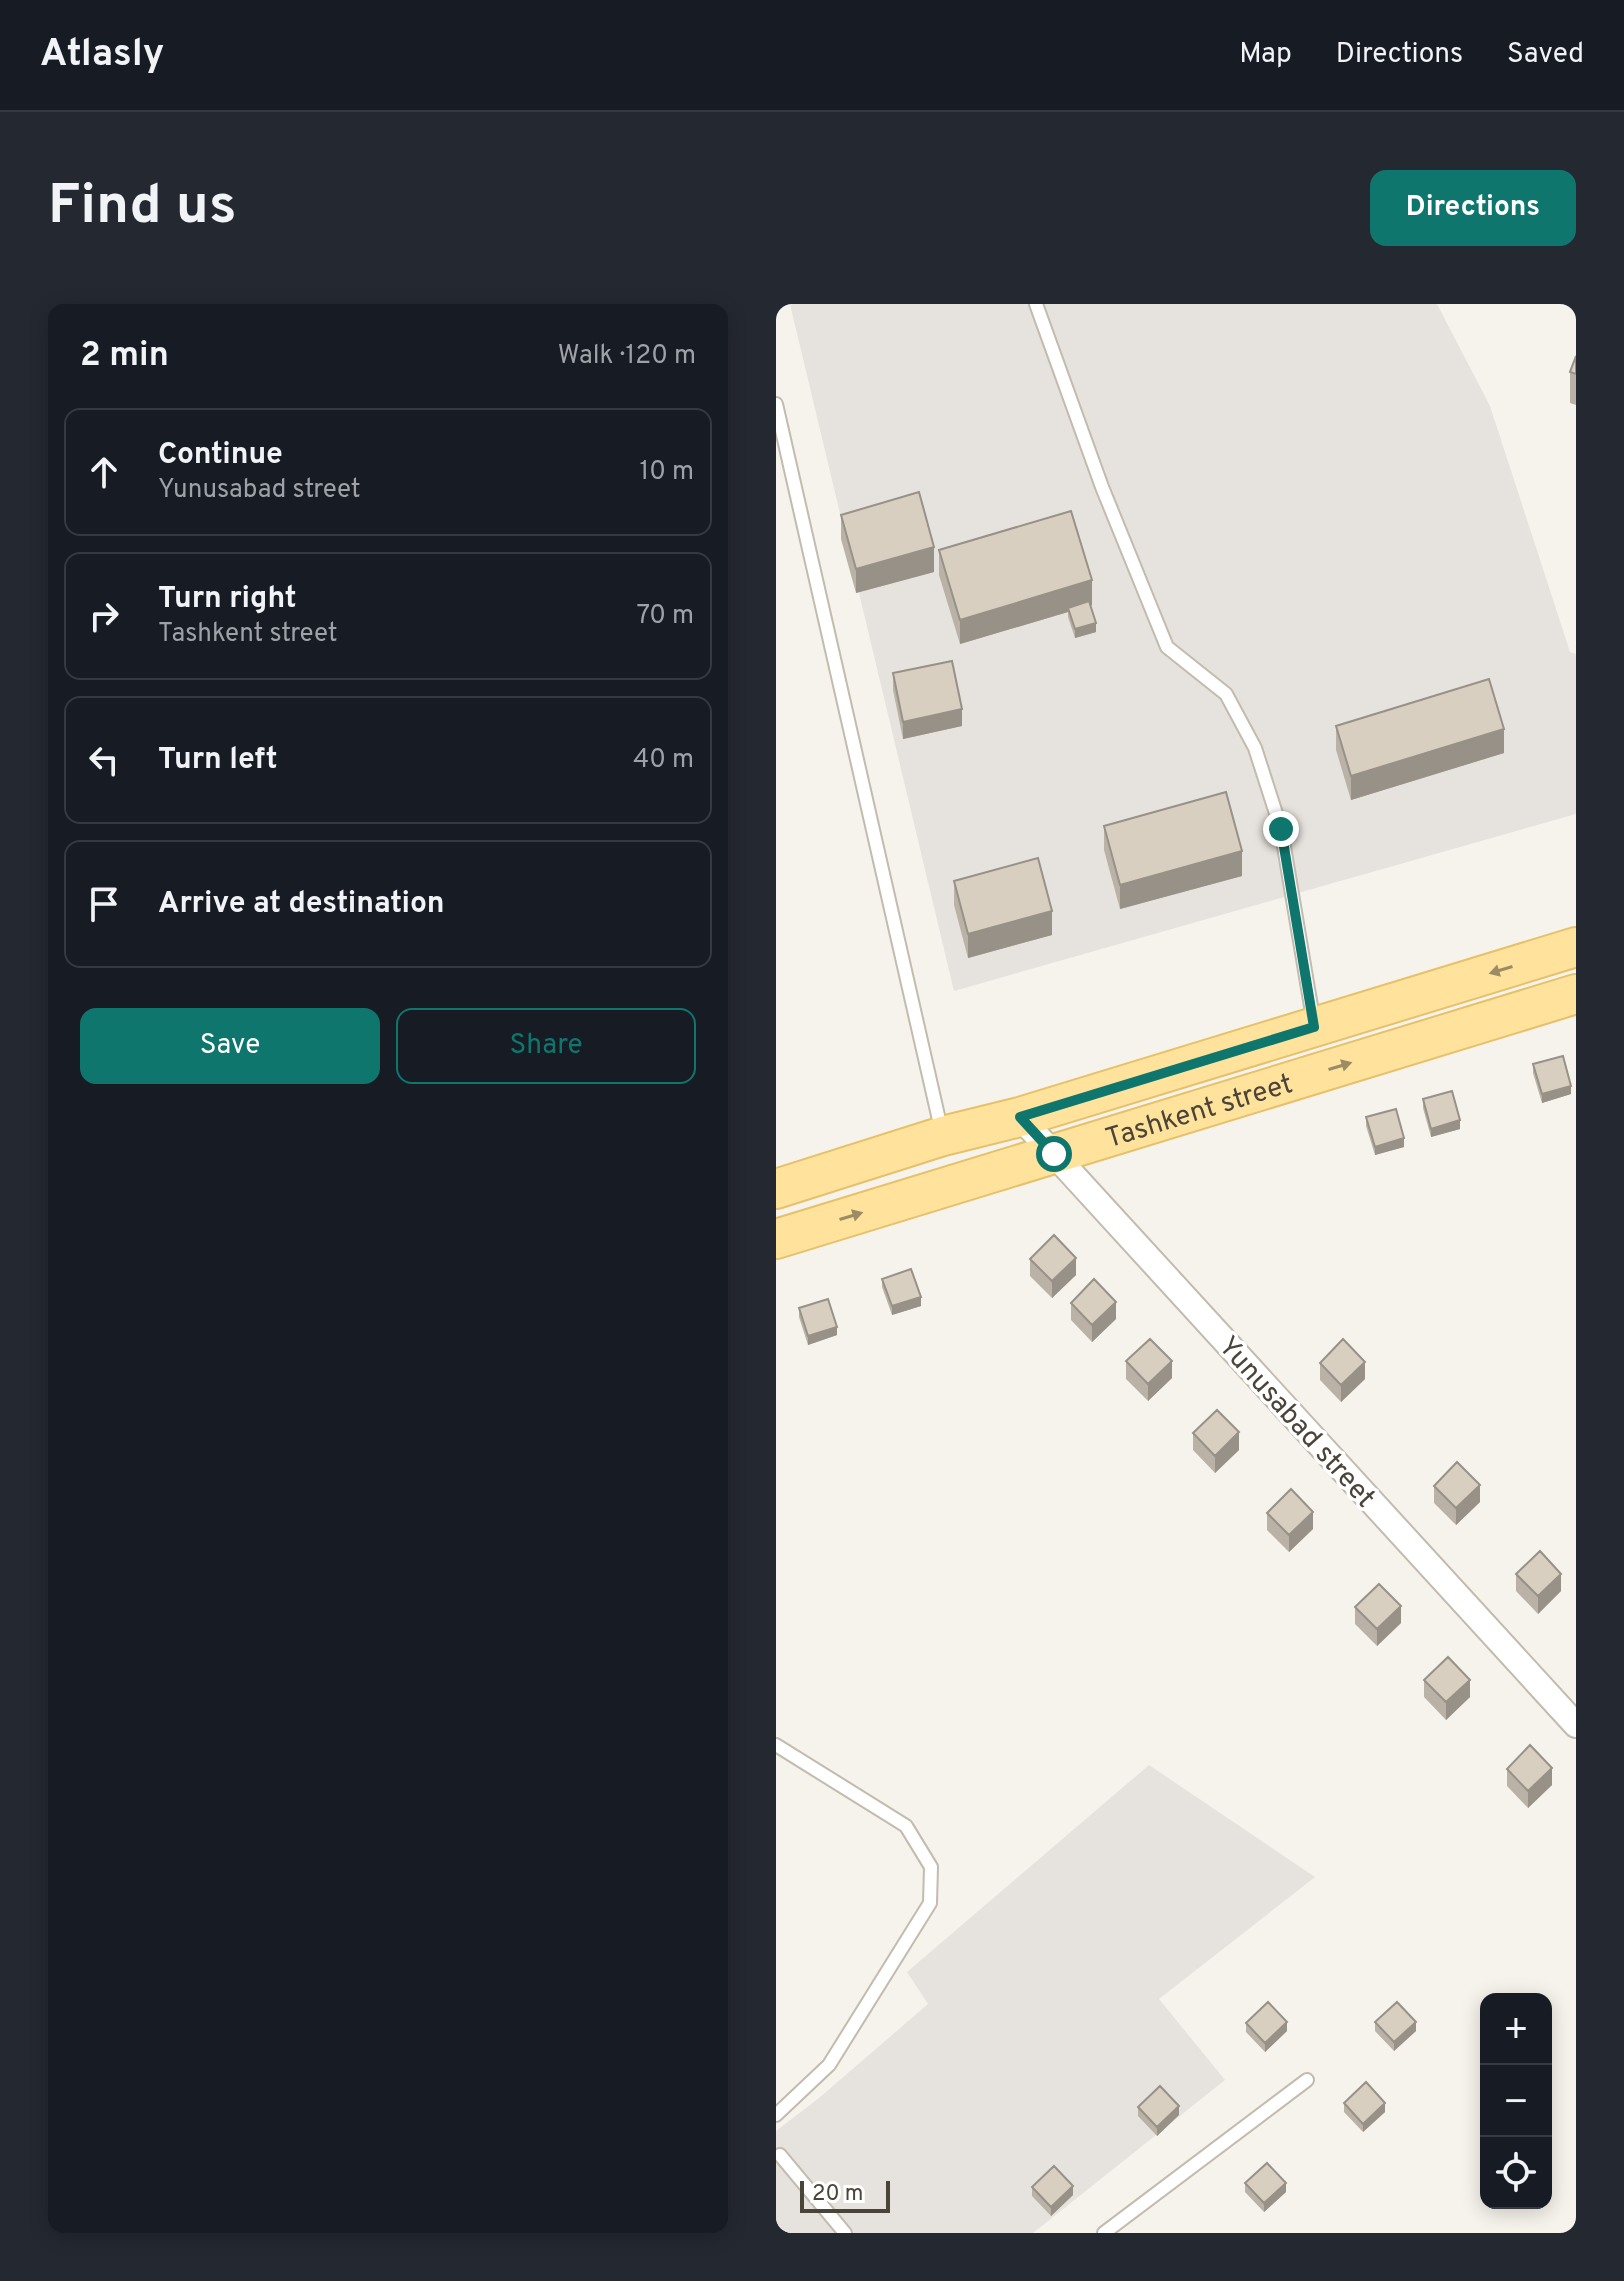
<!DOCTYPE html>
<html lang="en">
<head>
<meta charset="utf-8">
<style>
	body { margin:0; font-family:Overpass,sans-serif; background:#242831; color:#f1f3f6 }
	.controls { position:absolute; right:24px; bottom:24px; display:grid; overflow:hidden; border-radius:16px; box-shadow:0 4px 20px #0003 }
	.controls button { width:72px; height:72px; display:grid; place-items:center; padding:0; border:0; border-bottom:2px solid #363941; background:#171b24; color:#f1f3f6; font:40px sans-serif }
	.scale { position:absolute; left:24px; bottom:20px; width:90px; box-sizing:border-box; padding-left:8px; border:4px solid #4b4439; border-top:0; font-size:22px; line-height:28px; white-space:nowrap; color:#4b4439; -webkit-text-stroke:6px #fff; paint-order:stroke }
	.stop { position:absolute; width:24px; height:24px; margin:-18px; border:6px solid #0f766e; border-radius:50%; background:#fff }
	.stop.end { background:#0f766e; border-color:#fff; box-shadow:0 2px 8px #0008 }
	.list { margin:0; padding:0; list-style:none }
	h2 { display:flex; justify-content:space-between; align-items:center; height:104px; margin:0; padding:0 32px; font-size:34px }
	h2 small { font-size:26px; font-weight:400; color:#9ea1a6 }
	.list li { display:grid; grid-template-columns:52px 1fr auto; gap:24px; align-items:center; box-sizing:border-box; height:128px; margin:0 16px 16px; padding:0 16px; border:2px solid #363941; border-radius:16px }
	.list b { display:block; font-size:30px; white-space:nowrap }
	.list p { margin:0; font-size:26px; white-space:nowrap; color:#9ea1a6 }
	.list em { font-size:26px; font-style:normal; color:#9ea1a6 }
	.actions { display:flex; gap:16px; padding:24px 32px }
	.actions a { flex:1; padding:18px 0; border:2px solid #0f766e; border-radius:16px; text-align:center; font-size:28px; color:#0f766e }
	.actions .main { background:#0f766e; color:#fff }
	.icon { flex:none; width:44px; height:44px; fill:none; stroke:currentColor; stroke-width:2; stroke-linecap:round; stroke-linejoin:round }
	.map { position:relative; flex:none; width:800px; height:1929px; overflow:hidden; border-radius:16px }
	header { display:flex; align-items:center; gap:48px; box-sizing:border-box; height:112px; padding:0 40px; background:#171b24; border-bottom:2px solid #363941 }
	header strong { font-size:38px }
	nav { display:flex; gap:44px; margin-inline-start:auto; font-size:28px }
	.intro { display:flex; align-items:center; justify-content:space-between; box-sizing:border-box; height:192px; padding:0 48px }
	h1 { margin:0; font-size:56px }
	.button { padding:20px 36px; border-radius:16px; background:#0f766e; color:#fff; font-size:28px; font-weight:700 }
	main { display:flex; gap:48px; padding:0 48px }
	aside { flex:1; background:#171b24; border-radius:16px; box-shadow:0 4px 20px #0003 }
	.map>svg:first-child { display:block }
</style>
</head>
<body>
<header>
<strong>Atlasly</strong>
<nav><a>Map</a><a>Directions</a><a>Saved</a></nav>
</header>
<div class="intro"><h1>Find us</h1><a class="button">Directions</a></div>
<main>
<aside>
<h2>2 min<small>Walk · 120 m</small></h2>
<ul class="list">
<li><svg class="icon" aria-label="ahead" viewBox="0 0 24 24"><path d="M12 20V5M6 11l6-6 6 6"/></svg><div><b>Continue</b><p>Yunusabad street</p></div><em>10 m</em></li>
<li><svg class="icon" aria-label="right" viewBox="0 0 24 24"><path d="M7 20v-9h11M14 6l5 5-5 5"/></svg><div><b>Turn right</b><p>Tashkent street</p></div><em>70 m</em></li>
<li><svg class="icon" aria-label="left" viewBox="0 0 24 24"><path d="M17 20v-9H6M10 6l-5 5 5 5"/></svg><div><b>Turn left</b></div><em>40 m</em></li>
<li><svg class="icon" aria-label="arrive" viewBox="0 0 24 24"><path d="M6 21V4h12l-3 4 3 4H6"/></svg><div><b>Arrive at destination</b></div></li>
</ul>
<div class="actions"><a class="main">Save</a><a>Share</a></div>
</aside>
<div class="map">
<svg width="800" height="1929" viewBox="0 0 800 1929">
	<rect width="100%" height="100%" fill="#f6f3ec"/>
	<path fill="#e6e2dd" d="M14 0H661L714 102 794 348 800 350V510L178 687Z
		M373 1461 539 1573 383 1695 449 1776 257 1929H0V1827L43 1794 152 1700 131 1668Z"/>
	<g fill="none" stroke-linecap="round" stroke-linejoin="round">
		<defs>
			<path id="service" d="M260 0 326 183 391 343 450 390 479 444 505 525 538 720
				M0 100 166 829
				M0 1441 130 1522 155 1563 154 1599 53 1761 0 1811
				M4 1851 69 1929
				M328 1929 531 1776"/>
			<path id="minor" d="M244 813 800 1421"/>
			<g id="primary">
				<path d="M0 885 167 832 244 813 800 643"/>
				<path id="s1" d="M0 935 800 690"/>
			</g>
		</defs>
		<use href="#service" stroke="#c2bbae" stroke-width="16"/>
		<use href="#minor" stroke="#c2bbae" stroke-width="28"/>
		<use href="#primary" stroke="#e6c16a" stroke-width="42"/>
		<use href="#service" stroke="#fff" stroke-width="12"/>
		<use href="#minor" stroke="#fff" stroke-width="24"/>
		<use href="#primary" stroke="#ffe39c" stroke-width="38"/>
	</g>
	<path fill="#bab2a6" d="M800 52V101L794 99V68Z
		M65 211 158 268 80 289 65 235Z
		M163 246 316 301H314L320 328 299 334 292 313V308L184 340 163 271Z
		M117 369 186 422 127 435 117 386Z
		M560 422 728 449 575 496 560 446Z
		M328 522 466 572 344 605 328 546Z
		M178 577 276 631 192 654 178 601Z
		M757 760 795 790 766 799 757 769Z
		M647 795 684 825 655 833 647 804Z
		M590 813 628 843 599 851 590 822Z
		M254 955 300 971 276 994 254 972Z
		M106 975 145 1002 116 1011 106 983Z
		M295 999 340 1015 316 1038 295 1016Z
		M23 1004 61 1031 32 1041 23 1013Z
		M350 1057 396 1074 372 1097 350 1075Z
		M544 1059 589 1075 565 1098 544 1076Z
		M417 1129 463 1146 439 1169 417 1146Z
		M658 1182 704 1198 680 1221 658 1199Z
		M491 1209 537 1225 513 1248 491 1226Z
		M740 1270 785 1287 762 1310 740 1287Z
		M579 1303 625 1319 601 1342 579 1320Z
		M648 1376 694 1393 670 1416 648 1393Z
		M731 1465 776 1481 752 1504 731 1482Z
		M599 1718 640 1727 618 1747 599 1727Z
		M470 1719 511 1727 489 1748 470 1728Z
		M568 1799 609 1808 587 1828 568 1808Z
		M362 1803 403 1811 381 1832 362 1812Z
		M469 1879 510 1888 488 1908 469 1888Z
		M256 1883 297 1891 275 1912 256 1892Z"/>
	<path fill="#979187" d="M158 243V268L80 289V265Z
		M316 276V301L293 308 292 304V308L184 340V316Z
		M320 319V328L299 334V325Z
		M186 405V422L127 435V418Z
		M728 425V449L575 496V472Z
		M466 547V572L344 605V581Z
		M276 607V631L192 654V630Z
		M795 782V790L766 799V790Z
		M684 816V825L655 833V825Z
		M628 834V843L599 851V843Z
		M300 954V971L276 994V977Z
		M145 993V1002L116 1011V1002Z
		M340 998V1015L316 1038V1021Z
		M61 1023V1031L32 1041V1032Z
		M396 1057V1074L372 1097V1080Z
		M589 1058V1075L565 1098V1081Z
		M463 1128V1146L439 1169V1152Z
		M704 1181V1198L680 1221V1204Z
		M537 1208V1225L513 1248V1231Z
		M785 1270V1287L762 1310V1292Z
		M625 1302V1319L601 1342V1325Z
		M694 1376V1393L670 1416V1398Z
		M776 1464V1481L752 1504V1487Z
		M511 1718V1727L489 1748V1739Z
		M640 1718V1727L618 1747V1738Z
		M609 1799V1808L587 1828V1820Z
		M403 1802V1811L381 1832V1823Z
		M510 1879V1888L488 1908V1899Z
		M297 1882V1891L275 1912V1903Z"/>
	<path fill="#d8cfc1" stroke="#979187" stroke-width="2" d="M800 52V70L794 68Z
		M143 188 158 243 80 265 65 211Z
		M295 207 316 276 184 316 163 246Z
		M313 297 320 319 299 325 292 304Z
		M176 357 186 405 127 418 117 369Z
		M713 375 728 425 575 472 560 422Z
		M450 488 466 547 344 581 328 522Z
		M262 554 276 607 192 630 178 577Z
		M787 752 795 782 766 790 757 760Z
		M676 787 684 816 655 825 647 795Z
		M620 805 628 834 599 843 590 813Z
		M278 931 300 954 276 977 254 955Z
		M135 965 145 993 116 1002 106 975Z
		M318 975 340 998 316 1021 295 999Z
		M52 995 61 1023 32 1032 23 1004Z
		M374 1035 396 1057 372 1080 350 1057Z
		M567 1035 589 1058 565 1081 544 1059Z
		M441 1106 463 1128 439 1152 417 1129Z
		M681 1158 704 1181 680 1204 658 1182Z
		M515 1185 537 1208 513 1231 491 1209Z
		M764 1247 785 1270 762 1292 740 1270Z
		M603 1280 625 1302 601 1325 579 1303Z
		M672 1353 694 1376 670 1398 648 1376Z
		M754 1441 776 1464 752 1487 731 1465Z
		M492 1698 511 1718 489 1739 470 1719Z
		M621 1698 640 1718 618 1738 599 1718Z
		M590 1778 609 1799 587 1820 568 1799Z
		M384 1782 403 1802 381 1823 362 1803Z
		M491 1859 510 1879 488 1899 469 1879Z
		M278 1862 297 1882 275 1903 256 1883Z"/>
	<defs><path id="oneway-solid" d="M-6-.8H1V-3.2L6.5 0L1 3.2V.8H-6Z" transform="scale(2)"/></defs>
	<g fill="#9c8c66">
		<use href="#oneway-solid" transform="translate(725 666) rotate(163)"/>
		<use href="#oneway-solid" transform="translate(564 762) rotate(-17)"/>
		<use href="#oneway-solid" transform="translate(75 912) rotate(-17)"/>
	</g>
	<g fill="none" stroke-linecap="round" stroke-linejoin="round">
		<path stroke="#0f766e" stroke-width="10" d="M278 850 244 813 538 723 505 525"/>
	</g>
	<g text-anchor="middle" stroke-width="7" stroke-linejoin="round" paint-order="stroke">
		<g font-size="28" fill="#4b4439" stroke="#fff">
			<text dy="10" stroke="none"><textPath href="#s1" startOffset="442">Tashkent street</textPath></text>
			<text transform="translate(522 1117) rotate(48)" y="10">Yunusabad street</text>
		</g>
	</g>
</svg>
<div class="controls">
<button>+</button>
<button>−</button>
<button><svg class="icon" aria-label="locate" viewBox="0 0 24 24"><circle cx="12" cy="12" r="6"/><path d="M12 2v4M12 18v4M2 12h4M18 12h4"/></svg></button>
</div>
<div class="scale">20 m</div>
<div class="stop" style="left:278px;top:850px"></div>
<div class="stop end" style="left:505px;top:525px"></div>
</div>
</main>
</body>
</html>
